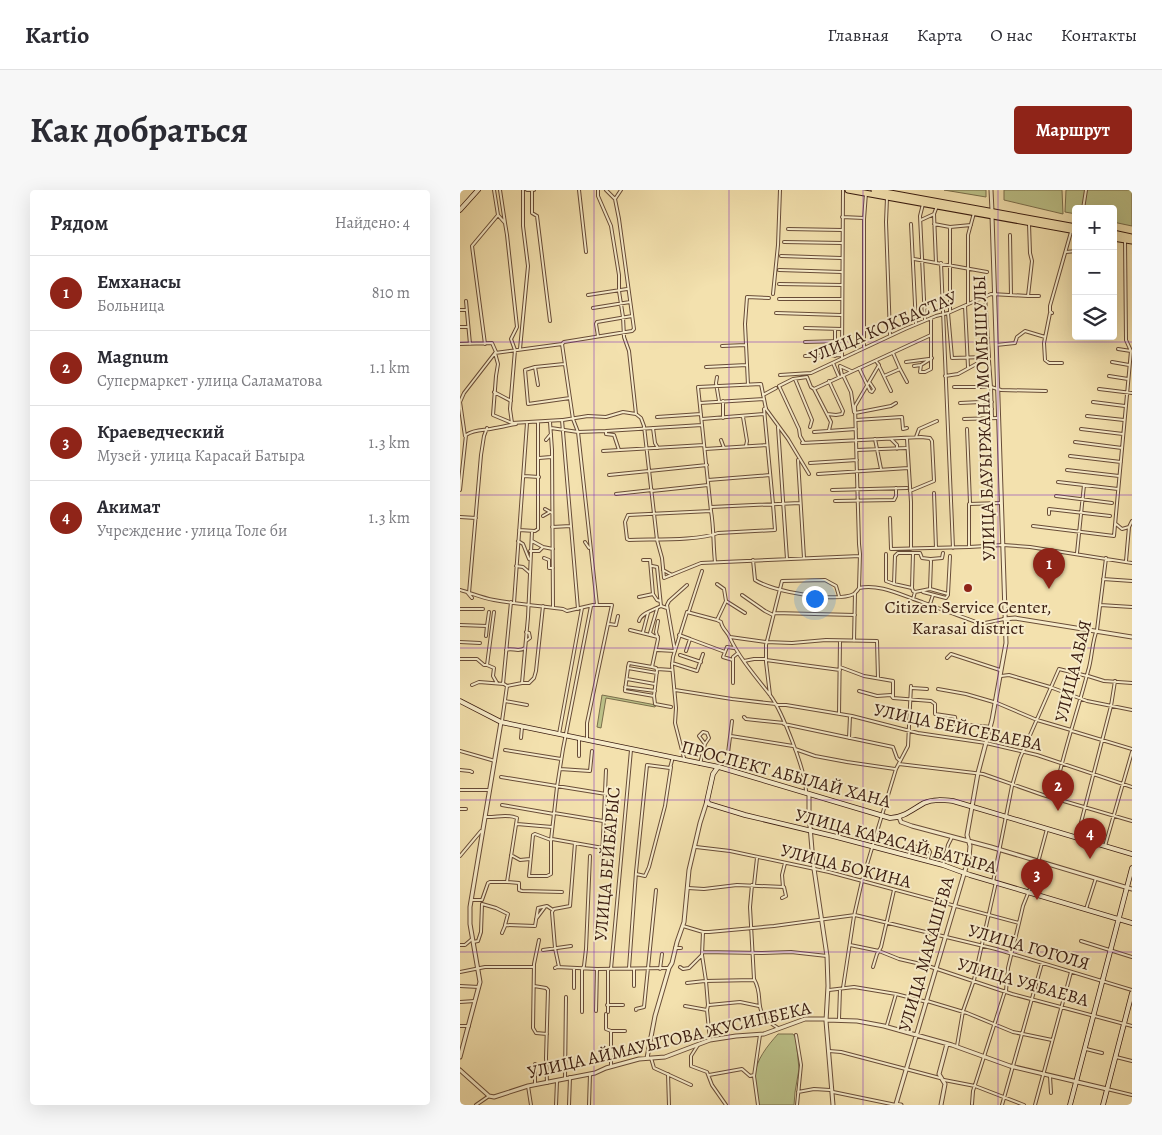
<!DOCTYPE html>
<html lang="ru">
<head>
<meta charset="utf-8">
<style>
	body { margin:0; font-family:Alegreya,serif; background:#f7f7f7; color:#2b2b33 }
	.controls { position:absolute; right:15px; top:15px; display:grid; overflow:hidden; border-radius:5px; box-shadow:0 5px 20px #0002 }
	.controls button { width:45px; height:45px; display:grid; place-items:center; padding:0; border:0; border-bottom:1px solid #e1e1e2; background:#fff; color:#2b2b33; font:25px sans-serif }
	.you { position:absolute; left:354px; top:408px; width:18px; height:18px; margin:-12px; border:4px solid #fff; border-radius:50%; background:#1a73e8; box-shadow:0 0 0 8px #1a73e833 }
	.badge { display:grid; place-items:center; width:32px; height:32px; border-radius:50%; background:#8f2418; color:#fff; font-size:16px; font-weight:700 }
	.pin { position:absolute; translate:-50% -41px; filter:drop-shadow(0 1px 2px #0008) }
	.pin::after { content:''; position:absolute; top:26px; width:18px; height:15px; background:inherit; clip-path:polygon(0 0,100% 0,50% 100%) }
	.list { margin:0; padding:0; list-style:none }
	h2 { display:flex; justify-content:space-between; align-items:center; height:65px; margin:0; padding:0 20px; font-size:21px }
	h2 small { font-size:16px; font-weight:400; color:#7c7c81 }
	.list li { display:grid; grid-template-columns:32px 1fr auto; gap:15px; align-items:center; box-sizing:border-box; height:75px; padding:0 20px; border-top:1px solid #e1e1e2 }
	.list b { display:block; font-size:19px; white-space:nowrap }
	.list p { margin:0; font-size:16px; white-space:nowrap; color:#7c7c81 }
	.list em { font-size:16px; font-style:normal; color:#7c7c81 }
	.icon { flex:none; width:28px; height:28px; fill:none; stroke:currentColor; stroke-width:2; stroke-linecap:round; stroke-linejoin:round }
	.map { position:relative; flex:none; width:672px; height:915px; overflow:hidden; border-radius:5px }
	header { display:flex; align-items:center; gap:30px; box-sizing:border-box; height:70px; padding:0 25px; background:#fff; border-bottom:1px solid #e1e1e2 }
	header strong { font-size:24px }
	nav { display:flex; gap:28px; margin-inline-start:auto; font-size:18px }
	.intro { display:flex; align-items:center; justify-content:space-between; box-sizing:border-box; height:120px; padding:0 30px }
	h1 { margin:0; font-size:35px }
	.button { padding:12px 22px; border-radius:5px; background:#8f2418; color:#fff; font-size:18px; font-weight:700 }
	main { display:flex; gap:30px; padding:0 30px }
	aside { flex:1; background:#fff; border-radius:5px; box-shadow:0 5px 20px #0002 }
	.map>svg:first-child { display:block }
</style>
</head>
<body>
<header>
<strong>Kartio</strong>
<nav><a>Главная</a><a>Карта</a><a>О нас</a><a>Контакты</a></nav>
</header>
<div class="intro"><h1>Как добраться</h1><a class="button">Маршрут</a></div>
<main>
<aside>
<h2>Рядом<small>Найдено: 4</small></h2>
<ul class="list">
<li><span class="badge">1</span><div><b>Емханасы</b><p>Больница</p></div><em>810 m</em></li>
<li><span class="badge">2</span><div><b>Magnum</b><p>Супермаркет · улица Саламатова</p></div><em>1.1 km</em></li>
<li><span class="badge">3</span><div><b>Краеведческий</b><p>Музей · улица Карасай Батыра</p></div><em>1.3 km</em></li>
<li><span class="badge">4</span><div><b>Акимат</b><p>Учреждение · улица Толе би</p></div><em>1.3 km</em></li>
</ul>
</aside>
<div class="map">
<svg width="672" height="915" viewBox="0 0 672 915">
	<rect width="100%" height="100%" fill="#f3e1ae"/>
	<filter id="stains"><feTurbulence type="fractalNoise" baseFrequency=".004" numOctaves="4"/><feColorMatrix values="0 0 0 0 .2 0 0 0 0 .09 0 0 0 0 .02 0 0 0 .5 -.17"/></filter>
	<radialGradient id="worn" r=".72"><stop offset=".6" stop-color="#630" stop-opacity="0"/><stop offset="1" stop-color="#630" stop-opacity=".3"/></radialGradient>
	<path fill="#bcc289" stroke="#7a6e4c" d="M484 0H526V7Z
		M544 0H602L603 24 544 10Z
		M606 0H672V36L653 32V19H616V24L605 22Z
		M142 505 196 515 195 517 146 508 141 538 137 537Z
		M318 844H333L336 848 339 879 335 902 334 915H299C297 906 294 896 295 886 295 871 308 855 318 844Z"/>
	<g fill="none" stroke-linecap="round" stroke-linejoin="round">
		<defs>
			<path id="minor" d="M34 0 38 25 45 33 47 45 57 137 51 149 55 160 50 219 52 233 102 230 118 419
				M40 0 45 33
				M67 0H74
				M119 0 126 62
				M138 0V6L151 36 159 85V101L163 127 164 147 169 161 176 224 181 228 184 236 197 350 202 368 204 388 241 373 400 366
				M146 0 155 9
				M72 1V23L77 26 90 131
				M427 8 426 32 430 145
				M463 14 460 26 465 130
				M623 19 626 0
				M474 24 476 73
				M382 27 404 28
				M461 30 474 24 477 16
				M451 34 456 134
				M474 34 490 37 511 35
				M490 37V122
				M328 39 382 40
				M550 45 551 105
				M324 52 382 53
				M606 62 616 61
				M321 66 381 68
				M454 69 527 82
				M481 73 493 358
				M319 80 382 82
				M319 94 382 95
				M313 104 318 55 320 0
				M128 105 167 99
				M568 106H579
				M319 109H381
				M6 111 10 154
				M508 114V45L514 23
				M505 116 508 177
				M133 118 170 112
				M0 120H6
				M316 123 381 125
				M488 123 492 168 525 167 529 171 531 197H494
				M590 123 584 153 585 170 589 173H602
				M592 123 590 121V116L611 42
				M0 137H8
				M345 138 382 139
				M375 139V154L381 160
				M471 145V179L465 182H460L461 175 472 168
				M138 146 136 134 137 132 172 126
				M345 152 382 151
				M0 154 32 153 36 162
				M25 154 12 56 38 25
				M536 155 555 153 557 147 565 141 585 147
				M262 156 286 155
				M404 157V29L406 3
				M60 159 68 76 63 36V0
				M658 159 671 161
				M35 163 38 174 36 186 33 225 52 233
				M433 163 440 179
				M345 166 381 165
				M375 166V154
				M382 168 383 0
				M446 172 469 169
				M652 172 669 175
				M373 173 379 187
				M380 176 391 181
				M380 176 382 185
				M419 176 431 201
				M454 176 461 175
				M75 177 65 180 68 214 110 208
				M246 177 287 175
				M399 178 410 201 412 202 414 199 410 193
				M320 185 351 183 445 139 476 126 488 123 531 104 568 106 572 71 570 63 569 34
				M383 185 391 202 394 222
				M424 186 440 179 447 192
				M485 186 498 184 529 167 525 106
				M649 186 668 189
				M257 187 256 193 259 211
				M335 189 352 230 350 237
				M78 195 75 177 104 174
				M288 195 285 134 287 107 309 108
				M354 199 371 232 369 240
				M639 199 672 203
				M34 202 51 211
				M303 205 316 198
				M263 211V228
				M521 212H532
				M633 212 665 216
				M240 213 304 209
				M500 213 521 212 523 216 532 219
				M306 218 304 219 313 314
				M395 223 431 216 436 213
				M367 224 376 225 382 224 383 221 369 191
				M627 226 664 230
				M197 227 241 224
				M283 227 287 251 286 256
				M532 228 531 197 541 200 586 201
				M242 229 304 224
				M504 229 538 228
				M103 230 128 226 146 227 163 222 176 224
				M396 230 442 227 443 239 447 238
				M90 232 92 260 93 417
				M318 237 327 369
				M91 238 118 242 146 241
				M193 238 195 253 198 258
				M507 239 510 313
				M621 239 663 244
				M354 242 396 239
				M5 246 0 212 4 203 35 163 102 154
				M456 247 459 239 477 231
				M415 249 421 279
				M431 249 437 255V259
				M447 249 451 312V359
				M86 250 91 244
				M261 250 264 258
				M615 252 662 258
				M342 253 461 247 470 248 472 251 474 291 450 301
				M344 253 340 246 339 239 319 196 333 189 347 187 351 197 354 199 471 145V128
				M245 259 307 255
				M159 260 154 245 146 244V241L242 235
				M397 260 446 258
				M143 261 244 255
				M610 266 661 272
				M79 268 91 267
				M338 270 344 368
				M350 273 397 270
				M607 280 659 286
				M189 281 247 275
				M358 284 448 278
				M149 285 189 281
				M64 286 79 287
				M248 290 310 285
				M598 292 658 299
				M0 300 6 245C16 238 25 241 35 238 42 237 49 235 56 234
				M372 300 447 298
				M192 301 248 295
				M474 303 476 358
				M156 304 192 300
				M596 306 652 313
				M375 311 434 310 436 306V298
				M313 314 315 340 258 343C238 351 193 349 169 350L167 349 165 332 168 325 251 321 238 197 301 194 306 219 328 249 349 284
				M251 317 340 313
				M85 319 92 323
				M251 321C254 338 253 354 255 372
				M589 324V319L650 326
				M83 326 90 322
				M0 327 16 328
				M430 328 431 359 509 357V314L541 313
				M656 334 662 339 669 337
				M573 336 654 346 671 161 666 150 665 50
				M92 337 111 336
				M59 340 75 341 78 339V232
				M58 351 63 354 69 369
				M72 351 83 357 93 359
				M125 352 129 358
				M509 357 543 355 570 357 672 373
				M70 361H79L83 357
				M617 363 624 295
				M426 364V391L434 394
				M84 368 89 370V378H93
				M471 369 482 368 483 363
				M183 370H190L193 404 197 410 200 411
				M293 370 295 390C311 401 375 413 394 404 395 403 398 400 399 398
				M666 371 669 337 672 331
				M56 376 63 377 70 383
				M192 376 197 377 201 416
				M203 380 212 385
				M643 389 672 391
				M257 394 264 399 266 411
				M399 398 400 364 399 354 395 216 419 175 416 171
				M399 398C419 393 443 406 462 412 490 423 518 432 545 443
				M452 398 434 394 435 366 438 363H453
				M470 399 488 404 490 366
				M0 400C11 403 22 408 34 410 57 414 79 416 103 419L107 421 133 415H152L127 533V550
				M7 402 12 408
				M463 402 486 408 488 405
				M9 403 21 265 24 246 27 238
				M282 405 305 421 313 425
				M179 407 193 404
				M453 409 455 402 453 401 452 398 453 363H460L462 368 470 369 471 371 470 399 455 402
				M54 413 67 233
				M470 414 473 405
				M137 415 118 242 113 229 102 154 104 152 172 141 174 139 159 29 155 9 161 0
				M640 415 672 417
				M0 419H23
				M229 421 242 381
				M34 422 27 475 34 478 33 486 37 493
				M314 423 395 425
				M257 430 261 432C262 439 268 442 270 448 280 469 296 487 310 505 322 521 347 584 346 603
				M257 430 266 411 285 423
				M179 431C181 423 194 420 201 416L207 418
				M198 431 196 442 198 449 192 477 196 478 197 480 194 506 195 514 211 517
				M525 433 544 429
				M149 434 156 435 158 426
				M0 435 27 436 29 422
				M170 440 198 447
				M183 442 188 423
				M219 445 230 449 226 461
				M26 446 27 436
				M194 446 190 443 197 419
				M270 447 306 452 332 453 366 450 417 451 418 488
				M230 449 265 462
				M66 451 70 448 69 443 66 442
				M394 451 395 403
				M0 452 20 453
				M46 460C52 457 58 463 65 458
				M197 460 215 461
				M215 461 207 415 209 411 227 395
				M220 465 241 472
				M487 468 491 464 540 480
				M0 469H17L24 475H27
				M273 470 263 467 267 457 274 458
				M306 470 380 480
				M284 471 294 469H306
				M212 473 237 481 243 464
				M168 477 169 473 192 477
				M380 477 404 486 433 491V507
				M197 479 212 480
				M541 486 549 485 590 497
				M628 486 644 491 672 493
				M167 489 195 494
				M63 493H69L74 488 76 481 83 416
				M273 493V467L278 463
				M43 494 51 412
				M12 495 19 492 44 494 47 496 62 493 68 427 72 341
				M165 497 195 501
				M590 497 627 511 672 520
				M452 498 467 499
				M478 499 506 504 537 513 577 530 611 540
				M215 500 272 509 316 514
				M399 501 417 506 431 505 433 508 471 511 475 514V524L495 527 496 534 531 537
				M310 505 306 472V455L322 391 365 390 376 396 379 406
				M194 506 165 501V500L168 478 197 483
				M45 511 67 515
				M316 515H326L392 526 458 543 526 553 577 565 672 597
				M379 524 380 451
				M284 527 286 529 324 533
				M42 531 47 496
				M324 534 433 557 437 568 440 571
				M612 541 672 559
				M99 544 122 418
				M271 546 333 556
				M61 548 62 537
				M389 548 390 526
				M335 559 355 566 387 572 435 579
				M45 560 101 569
				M0 561 35 571
				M268 563 272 531
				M119 566V549
				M224 568 215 533 216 518 212 475 213 467 227 422 257 430
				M240 574 245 554 239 546 243 542 247 543 249 548 245 554
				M439 574 523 584 583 605 672 631
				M100 579 130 581 132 561
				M0 580 10 581 12 582
				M41 587 146 604
				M0 600H30
				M594 608C602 565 617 524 628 481 632 470 632 450 637 440L646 368
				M42 615 94 624
				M0 619H6
				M94 623 143 631
				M57 634 92 637
				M617 648 651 516 655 491
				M92 649 143 658
				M91 650 75 644 73 645 69 686H87L91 684V650L97 597 103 559 131 416
				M645 656 672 562
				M236 657 270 661 369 682 559 733
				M449 664 453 656 469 660 470 662 468 669
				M51 665 60 670 70 669
				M0 666 21 641
				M142 668 146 580
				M483 675 488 655 492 647
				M176 684 185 686 189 677 205 616 211 577
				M47 692 59 693V700L62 701 102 702
				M533 692 552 596 560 568 599 479 627 486
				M292 695 290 717 294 789C306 810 289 820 318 838
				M294 695 297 668
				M323 697 322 685 325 673
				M228 698 244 699 277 695 324 697 326 706 322 708
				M11 710H22L28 693 30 692H47L57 628C46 623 36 628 25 627
				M22 714 36 718 48 724 45 735 75 736 78 718 87 716 93 720
				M626 719 636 688
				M76 729 85 717
				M223 736 243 742H249L314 736 395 725 536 759 672 800
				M243 742 242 765 246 791 248 815 247 820 250 850
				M42 743 45 736
				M79 750 74 774 73 838 76 843 87 844
				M621 751 672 767
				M13 752 18 751 21 742 22 714
				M0 755H5L12 749
				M390 755 419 761 439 769 465 775 552 804 672 836
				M215 758H221
				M83 760 111 756
				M243 762 302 763 331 762 367 766
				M99 777 95 758 92 722 94 719 110 716 115 653
				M220 777 223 779 229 778 242 765
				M413 777 417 764 421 757 434 700
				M95 778 97 777 137 779 209 778
				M169 778 176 682 187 575 210 578 213 567
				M151 779 171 560
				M200 779 202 764
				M0 782 25 777H74
				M227 793 245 791 294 790
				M0 796 19 797
				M74 796 86 798 88 800 86 868 87 893
				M174 796V779
				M114 798V778
				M383 798 394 726 402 691 436 579 448 556 451 496
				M369 800 394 797 436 804 467 812
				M546 801 548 778 559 733 563 716 573 691 587 639
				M467 811 507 823 553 842 563 844
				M0 812 15 811
				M147 815H163
				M249 815 280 812 299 816
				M225 816 247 820
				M176 820V819L184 817 196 700
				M136 821 137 779
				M122 822V780L124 776 126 759 130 666
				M148 822V779
				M146 824V839L151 841V876
				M379 829 380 799
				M427 835 436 804
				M0 836H9
				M151 841H165
				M563 844 592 850
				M336 845 341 875 337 915
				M238 855 231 866V876L247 882 252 895 266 915
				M497 856 503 821 514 790 536 692
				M626 859 642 863
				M369 861 381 862 480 888
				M656 867 672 871
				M191 868 194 878 231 895
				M208 884 209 915
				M249 885 282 879 290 886 294 885
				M590 886 591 903
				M105 889 106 807
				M484 890 515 896 564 915
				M75 895V874
				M68 896 71 915
				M647 899 672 905
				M338 902 354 899 370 900
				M373 902 436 915
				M512 914 513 901 545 801
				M16 915 29 906
				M96 915 97 891
				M109 915 110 887
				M129 915 130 884
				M298 915 294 886 300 845
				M542 915 582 773
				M575 915 611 782"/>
			<path id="tertiary" d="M531 0 532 21
				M544 429 555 428 672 447
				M349 604V624L353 672 367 766 368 796 366 831 373 915
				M439 627 441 632 452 636 531 657 672 699
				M366 830 397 831 424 836 492 855 550 876 647 899
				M0 867 20 792 10 734V717L41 532
				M187 868 195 826 209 778 212 773 217 752 224 732 229 680 240 633 247 611
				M0 880 29 906 34 907 68 896 135 883 146 878 179 869 205 867 250 850 276 846 304 844 345 829H366
				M441 915 436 914 509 667 510 656 507 645 518 583 532 530 546 453 532 26
				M481 915 485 894 479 884 487 854"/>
			<path id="secondary" d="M0 20 18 0
				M0 511 41 532 259 577 430 628C443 628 453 619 464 613 473 609 483 610 493 611L672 664
				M258 577 253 584 247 611 249 614 285 625 373 646 483 675 510 685 672 733
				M610 915 672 678
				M643 915 672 803"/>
			<path id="trunk" d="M388 0 616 41
				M414 0 616 37
				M653 43 672 47
				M653 48 672 51"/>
		</defs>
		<use href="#minor" stroke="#684c37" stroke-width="4"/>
		<use href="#tertiary" stroke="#684c37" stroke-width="5"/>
		<use href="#secondary" stroke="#391b0f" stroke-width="5.5"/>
		<use href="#trunk" stroke="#391b0f" stroke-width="7"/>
		<use href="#minor" stroke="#f7ecca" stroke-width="2"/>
		<use href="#tertiary" stroke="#f7ecca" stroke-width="3"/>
		<use href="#secondary" stroke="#f7ecca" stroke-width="4"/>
		<use href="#trunk" stroke="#f3e1ae" stroke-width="5"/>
	</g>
	<path fill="none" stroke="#7b2cbf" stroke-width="1" stroke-opacity="0.55" d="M134 0V915M269 0V915M403 0V915M538 0V915M0 152H672M0 305H672M0 458H672M0 610H672M0 762H672"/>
	<circle fill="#8f2418" stroke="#f7ecca" stroke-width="2" cx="508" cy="398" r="5"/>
	<g text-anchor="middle" stroke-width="4" stroke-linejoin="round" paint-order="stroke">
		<g font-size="18" fill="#391b0f" stroke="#f7ecca">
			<text transform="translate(423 137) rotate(-23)" y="6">УЛИЦА КОКБАСТАУ</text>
			<text transform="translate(524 228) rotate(-92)" y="6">УЛИЦА БАУЫРЖАНА МОМЫШУЛЫ</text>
			<text transform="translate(613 481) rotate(-76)" y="6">УЛИЦА АБАЯ</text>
			<text transform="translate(498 537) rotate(12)" y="6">УЛИЦА БЕЙСЕБАЕВА</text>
			<text transform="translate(326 584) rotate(15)" y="6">ПРОСПЕКТ АБЫЛАЙ ХАНА</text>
			<text transform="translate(436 651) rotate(15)" y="6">УЛИЦА КАРАСАЙ БАТЫРА</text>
			<text transform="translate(147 674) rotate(-85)" y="6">УЛИЦА БЕЙБАРЫС</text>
			<text transform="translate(386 676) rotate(14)" y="6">УЛИЦА БОКИНА</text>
			<text transform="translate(569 757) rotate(16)" y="6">УЛИЦА ГОГОЛЯ</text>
			<text transform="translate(466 764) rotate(-74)" y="6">УЛИЦА МАКАШЕВА</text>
			<text transform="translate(563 792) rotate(16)" y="6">УЛИЦА УЯБАЕВА</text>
			<text transform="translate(209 850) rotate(-13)" y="6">УЛИЦА АЙМАУЫТОВА ЖУСИПБЕКА</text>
		</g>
		<g font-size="18" fill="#391b0f" stroke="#f7ecca">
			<text x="508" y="423">Citizen Service Center,<tspan x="508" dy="21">Karasai district</tspan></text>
		</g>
	</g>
	<rect width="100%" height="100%" filter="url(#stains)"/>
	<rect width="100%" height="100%" fill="url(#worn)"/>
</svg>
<div class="controls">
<button>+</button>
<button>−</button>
<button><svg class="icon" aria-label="layers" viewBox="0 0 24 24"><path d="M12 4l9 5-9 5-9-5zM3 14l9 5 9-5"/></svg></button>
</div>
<div class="you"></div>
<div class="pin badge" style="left:589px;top:399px">1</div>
<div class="pin badge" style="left:598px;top:621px">2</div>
<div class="pin badge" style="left:577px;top:710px">3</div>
<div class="pin badge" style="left:630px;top:669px">4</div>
</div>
</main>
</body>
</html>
